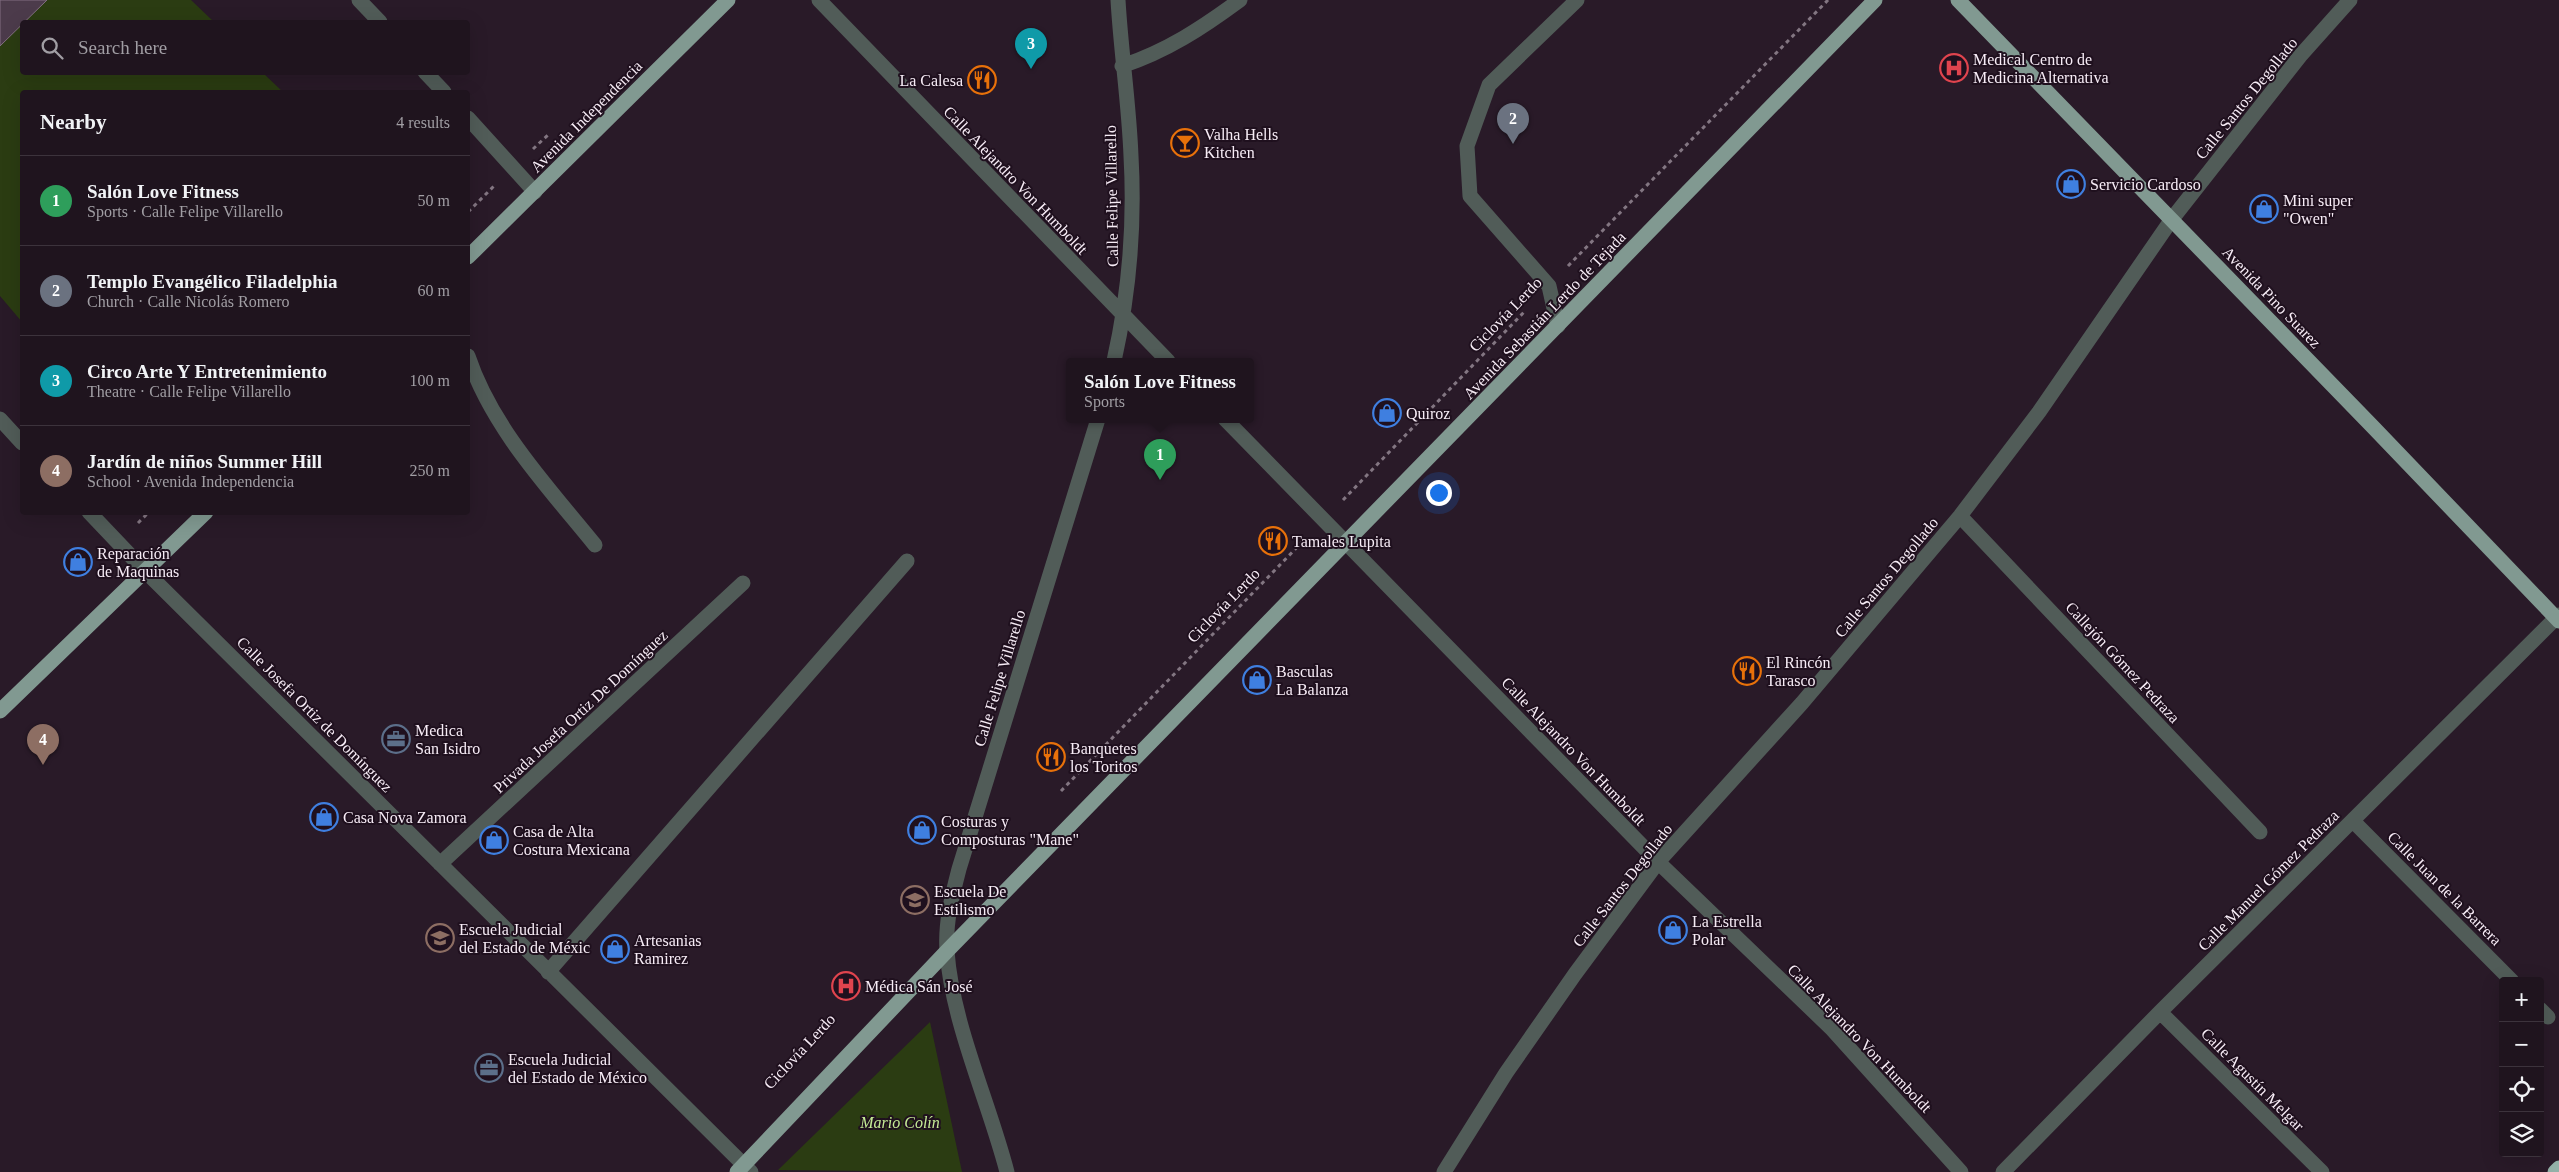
<!DOCTYPE html>
<html lang="en">
<head>
<meta charset="utf-8">
<style>
	body { margin:0; font-family:"Times New Roman",serif; background:#271d27; color:#f1f3f6 }
	.controls { position:absolute; right:15px; bottom:15px; display:grid; overflow:hidden; border-radius:5px; box-shadow:0 5px 20px #0002 }
	.controls button { width:45px; height:45px; display:grid; place-items:center; padding:0; border:0; border-bottom:1px solid #3c333c; background:#1f141e; color:#f1f3f6; font:25px sans-serif }
	.you { position:absolute; left:1438px; top:492px; width:18px; height:18px; margin:-12px; border:4px solid #fff; border-radius:50%; background:#1a73e8; box-shadow:0 0 0 8px #1a73e833 }
	.badge { display:grid; place-items:center; width:32px; height:32px; border-radius:50%; background:#ea580c; color:#fff; font-size:16px; font-weight:700 }
	.pin { position:absolute; translate:-50% -41px; filter:drop-shadow(0 1px 2px #0008) }
	.pin::after { content:''; position:absolute; top:26px; width:18px; height:15px; background:inherit; clip-path:polygon(0 0,100% 0,50% 100%) }
	.popup { position:absolute; left:1066px; top:358px; width:188px; height:65px; box-sizing:border-box; display:grid; place-content:center; border-radius:5px; background:#1f141e; filter:drop-shadow(0 1px 4px #0005); font-size:16px; white-space:nowrap; color:#a19ea4 }
	.popup b { font-size:19px; color:#f1f3f6 }
	.popup::after { content:''; position:absolute; left:50%; top:100%; margin-left:-10px; border:10px solid transparent; border-top-color:#1f141e }
	.list { margin:0; padding:0; list-style:none }
	h2 { display:flex; justify-content:space-between; align-items:center; height:65px; margin:0; padding:0 20px; font-size:21px }
	h2 small { font-size:16px; font-weight:400; color:#a19ea4 }
	.list li { display:grid; grid-template-columns:32px 1fr auto; gap:15px; align-items:center; box-sizing:border-box; height:90px; padding:0 20px; border-top:1px solid #3c333c }
	.list b { display:block; font-size:19px; white-space:nowrap }
	.list p { margin:0; font-size:16px; white-space:nowrap; color:#a19ea4 }
	.list em { font-size:16px; font-style:normal; color:#a19ea4 }
	.icon { flex:none; width:28px; height:28px; fill:none; stroke:currentColor; stroke-width:2; stroke-linecap:round; stroke-linejoin:round }
	.map { position:relative; flex:none; width:2559px; height:1172px; overflow:hidden }
	.search { position:absolute; background:#1f141e; box-shadow:0 5px 20px #0002; left:20px; top:20px; width:450px; height:55px; display:flex; align-items:center; gap:12px; box-sizing:border-box; padding:0 18px; border-radius:5px; color:#a19ea4; font-size:19px }
	.panel { position:absolute; background:#1f141e; box-shadow:0 5px 20px #0002; left:20px; top:90px; width:450px; height:425px; border-radius:5px }
	.map>svg:first-child { display:block }
</style>
</head>
<body>
<div class="map">
<svg width="2559" height="1172" viewBox="0 0 2559 1172">
	<rect width="100%" height="100%" fill="#291a28"/>
	<path fill="#2b3c12" d="M0 0H191L214 22H22V72L263 73 283 92H22V322L0 296Z
		M930 1022 962 1172 778 1170Z"/>
	<path fill="#4c3b4b" stroke="#826f81" d="M0 0H47L0 46Z"/>
	<g fill="none" stroke-linecap="round" stroke-linejoin="round">
		<path stroke="#837682" stroke-width="3" stroke-dasharray="4 4" stroke-linecap="butt" d="M533 149 550 133
			M468 212 494 186
			M1568 266 1828 0
			M1343 500 1526 310
			M138 523 149 512
			M1061 791 1304 540"/>
		<path stroke="#515c58" stroke-width="15" d="M359 0 380 22
			M819 0 1168 361
			M1122 66C1167 51 1202 28 1240 0
			M425 72 444 92
			M468 118 535 192
			M1558 326 1549 286 1470 196 1467 146 1489 85 1577 0
			M468 356C492 428 548 487 595 545
			M1114 361C1129 294 1135 226 1131 156 1129 104 1121 52 1118 0
			M0 419 22 443
			M1225 419 1658 862 1831 1028 1961 1172
			M89 512 146 572 751 1172
			M1960 516 2260 832
			M2353 821 2512 981
			M440 864 743 583
			M548 972 907 561
			M2540 1009 2548 1017
			M2160 1012 2322 1172
			M1007 1172C989 1102 952 1023 947 951 945 923 952 896 959 869L1098 419
			M1444 1172 1506 1073 1575 974 1658 862 1802 703 1960 516 2039 412 2172 219 2300 56 2350 0
			M2003 1172 2160 1012 2559 615"/>
		<path stroke="#819991" stroke-width="15" d="M1958 0 2373 427 2559 621
			M468 257 728 0
			M0 711 206 512
			M737 1172 947 951 1875 0"/>
		<path stroke="#94b1a8" stroke-width="15" d="M2555 1172 2559 1168"/>
	</g>
	<defs>
		<symbol id="hospital-ring" viewBox="-11 -11 22 22"><circle r="9.5" fill="#1f101e" stroke="#e0444e" stroke-width="1.5"/><path d="M-5-5h3v3.5h4V-5h3V5h-3V1.5h-4V5h-3Z" fill="#e0444e"/></symbol>
		<symbol id="restaurant-ring" viewBox="-11 -11 22 22"><circle r="9.5" fill="#1f101e" stroke="#e8710a" stroke-width="1.5"/><path d="M-5-6h1v4h1v-4h1v4h1v-4h1v5L-1.5 .5V6h-2V.5L-5-1ZM5-6V6H3V1.5H1.5Q1.5-4 5-6Z" fill="#e8710a"/></symbol>
		<symbol id="bar-ring" viewBox="-11 -11 22 22"><circle r="9.5" fill="#1f101e" stroke="#e8710a" stroke-width="1.5"/><path d="M-6-5H6L.8 .8V4.5H3.5V6h-7V4.5H-.8V.8Z" fill="#e8710a"/></symbol>
		<symbol id="shop-ring" viewBox="-11 -11 22 22"><circle r="9.5" fill="#1f101e" stroke="#3f7fe0" stroke-width="1.5"/><path d="M-5-2.5h2.3a2.7 3.5 0 0 1 5.4 0H5L5.5 6h-11ZM-1.5-2.5h3a1.5 2.3 0 0 0-3 0Z" fill="#3f7fe0"/></symbol>
		<symbol id="office-ring" viewBox="-11 -11 22 22"><circle r="9.5" fill="#1f101e" stroke="#5c6f8a" stroke-width="1.5"/><path d="M-6-3h4V-5.5h4V-3h4V5H-6ZM-1-4.5V-3h2v-1.5ZM-6 0V1H6V0Z" fill="#5c6f8a"/></symbol>
		<symbol id="university-ring" viewBox="-11 -11 22 22"><circle r="9.5" fill="#1f101e" stroke="#8d6e63" stroke-width="1.5"/><path d="M0-5L7-2L0 1L-7-2ZM-4 1L0 2.5L4 1V4Q0 6-4 4Z" fill="#8d6e63"/></symbol>
		<symbol id="school-ring" viewBox="-11 -11 22 22"><circle r="9.5" fill="#1f101e" stroke="#8d6e63" stroke-width="1.5"/><path d="M0-5L7-2L0 1L-7-2ZM-4 1L0 2.5L4 1V4Q0 6-4 4Z" fill="#8d6e63"/></symbol>
	</defs>
	<g fill-rule="evenodd">
		<use href="#hospital-ring" x="1938" y="52" width="32" height="32"/>
		<use href="#restaurant-ring" x="966" y="64" width="32" height="32"/>
		<use href="#bar-ring" x="1169" y="127" width="32" height="32"/>
		<use href="#shop-ring" x="2055" y="168" width="32" height="32"/>
		<use href="#shop-ring" x="2248" y="193" width="32" height="32"/>
		<use href="#shop-ring" x="1371" y="397" width="32" height="32"/>
		<use href="#restaurant-ring" x="1257" y="525" width="32" height="32"/>
		<use href="#shop-ring" x="62" y="546" width="32" height="32"/>
		<use href="#restaurant-ring" x="1731" y="655" width="32" height="32"/>
		<use href="#shop-ring" x="1241" y="664" width="32" height="32"/>
		<use href="#office-ring" x="380" y="723" width="32" height="32"/>
		<use href="#restaurant-ring" x="1035" y="741" width="32" height="32"/>
		<use href="#shop-ring" x="308" y="801" width="32" height="32"/>
		<use href="#shop-ring" x="906" y="814" width="32" height="32"/>
		<use href="#shop-ring" x="478" y="824" width="32" height="32"/>
		<use href="#university-ring" x="899" y="884" width="32" height="32"/>
		<use href="#shop-ring" x="1657" y="914" width="32" height="32"/>
		<use href="#school-ring" x="424" y="922" width="32" height="32"/>
		<use href="#shop-ring" x="599" y="933" width="32" height="32"/>
		<use href="#hospital-ring" x="830" y="970" width="32" height="32"/>
		<use href="#office-ring" x="473" y="1052" width="32" height="32"/>
	</g>
	<g text-anchor="middle" stroke-width="4" stroke-linejoin="round" paint-order="stroke">
		<g font-size="16" fill="#f7ecf6" stroke="#1f101e" text-anchor="start">
			<text x="1973" y="65">Medical Centro de<tspan x="1973" dy="18">Medicina Alternativa</tspan></text>
			<text x="963" y="86" text-anchor="end">La Calesa</text>
			<text x="1204" y="140">Valha Hells<tspan x="1204" dy="18">Kitchen</tspan></text>
			<text x="2090" y="190">Servicio Cardoso</text>
			<text x="2283" y="206">Mini super<tspan x="2283" dy="18">"Owen"</tspan></text>
			<text x="1406" y="419">Quiroz</text>
			<text x="1292" y="547">Tamales Lupita</text>
			<text x="97" y="559">Reparación<tspan x="97" dy="18">de Maquinas</tspan></text>
			<text x="1766" y="668">El Rincón<tspan x="1766" dy="18">Tarasco</tspan></text>
			<text x="1276" y="677">Basculas<tspan x="1276" dy="18">La Balanza</tspan></text>
			<text x="415" y="736">Medica<tspan x="415" dy="18">San Isidro</tspan></text>
			<text x="1070" y="754">Banquetes<tspan x="1070" dy="18">los Toritos</tspan></text>
			<text x="343" y="823">Casa Nova Zamora</text>
			<text x="941" y="827">Costuras y<tspan x="941" dy="18">Composturas "Mane"</tspan></text>
			<text x="513" y="837">Casa de Alta<tspan x="513" dy="18">Costura Mexicana</tspan></text>
			<text x="934" y="897">Escuela De<tspan x="934" dy="18">Estilismo</tspan></text>
			<text x="1692" y="927">La Estrella<tspan x="1692" dy="18">Polar</tspan></text>
			<text x="459" y="935">Escuela Judicial<tspan x="459" dy="18">del Estado de Méxic</tspan></text>
			<text x="634" y="946">Artesanias<tspan x="634" dy="18">Ramirez</tspan></text>
			<text x="865" y="992">Médica Sán José</text>
			<text x="508" y="1065">Escuela Judicial<tspan x="508" dy="18">del Estado de México</tspan></text>
		</g>
		<g font-size="16" fill="#f7ecf6" stroke="#1f101e">
			<text transform="translate(2246 98) rotate(-51)" y="6">Calle Santos Degollado</text>
			<text transform="translate(586 116) rotate(-45)" y="6">Avenida Independencia</text>
			<text transform="translate(1016 180) rotate(46)" y="6">Calle Alejandro Von Humboldt</text>
			<text transform="translate(1111 196) rotate(-91)" y="6">Calle Felipe Villarello</text>
			<text transform="translate(2272 297) rotate(46)" y="6">Avenida Pino Suarez</text>
			<text transform="translate(1505 314) rotate(-46)" y="6">Ciclovía Lerdo</text>
			<text transform="translate(1544 315) rotate(-46)" y="6">Avenida Sebastián Lerdo de Tejada</text>
			<text transform="translate(1886 577) rotate(-50)" y="6">Calle Santos Degollado</text>
			<text transform="translate(1223 605) rotate(-46)" y="6">Ciclovía Lerdo</text>
			<text transform="translate(2123 662) rotate(47)" y="6">Callejón Gómez Pedraza</text>
			<text transform="translate(999 678) rotate(-73)" y="6">Calle Felipe Villarello</text>
			<text transform="translate(580 711) rotate(-43)" y="6">Privada Josefa Ortiz De Domínguez</text>
			<text transform="translate(315 714) rotate(45)" y="6">Calle Josefa Ortiz de Domínguez</text>
			<text transform="translate(1574 751) rotate(46)" y="6">Calle Alejandro Von Humboldt</text>
			<text transform="translate(2268 880) rotate(-45)" y="6">Calle Manuel Gómez Pedraza</text>
			<text transform="translate(1622 885) rotate(-52)" y="6">Calle Santos Degollado</text>
			<text transform="translate(2445 888) rotate(45)" y="6">Calle Juan de la Barrera</text>
			<text transform="translate(1860 1038) rotate(46)" y="6">Calle Alejandro Von Humboldt</text>
			<text transform="translate(799 1051) rotate(-47)" y="6">Ciclovía Lerdo</text>
			<text transform="translate(2253 1079) rotate(45)" y="6">Calle Agustín Melgar</text>
		</g>
		<g font-size="16" font-style="italic" fill="#c5eb95" stroke="#1f101e">
			<text x="900" y="1128">Mario Colín</text>
		</g>
	</g>
</svg>
<div class="controls">
<button>+</button>
<button>−</button>
<button><svg class="icon" aria-label="locate" viewBox="0 0 24 24"><circle cx="12" cy="12" r="6"/><path d="M12 2v4M12 18v4M2 12h4M18 12h4"/></svg></button>
<button><svg class="icon" aria-label="layers" viewBox="0 0 24 24"><path d="M12 4l9 5-9 5-9-5zM3 14l9 5 9-5"/></svg></button>
</div>
<div class="you"></div>
<div class="pin badge" style="left:1160px;top:480px;background:#2e9e5b">1</div>
<div class="popup"><b>Salón Love Fitness</b>Sports</div>
<div class="pin badge" style="left:1513px;top:144px;background:#6b7280">2</div>
<div class="pin badge" style="left:1031px;top:69px;background:#0f9aa8">3</div>
<div class="pin badge" style="left:43px;top:765px;background:#8d6e63">4</div>
<div class="search"><svg class="icon" aria-label="search" viewBox="0 0 24 24"><circle cx="10" cy="10" r="6"/><path d="M15 15l6 6"/></svg>Search here</div>
<section class="panel">
<h2>Nearby<small>4 results</small></h2>
<ul class="list">
<li><span class="badge" style="background:#2e9e5b">1</span><div><b>Salón Love Fitness</b><p>Sports · Calle Felipe Villarello</p></div><em>50 m</em></li>
<li><span class="badge" style="background:#6b7280">2</span><div><b>Templo Evangélico Filadelphia</b><p>Church · Calle Nicolás Romero</p></div><em>60 m</em></li>
<li><span class="badge" style="background:#0f9aa8">3</span><div><b>Circo Arte Y Entretenimiento</b><p>Theatre · Calle Felipe Villarello</p></div><em>100 m</em></li>
<li><span class="badge" style="background:#8d6e63">4</span><div><b>Jardín de niños Summer Hill</b><p>School · Avenida Independencia</p></div><em>250 m</em></li>
</ul>
</section>
</div>
</body>
</html>
